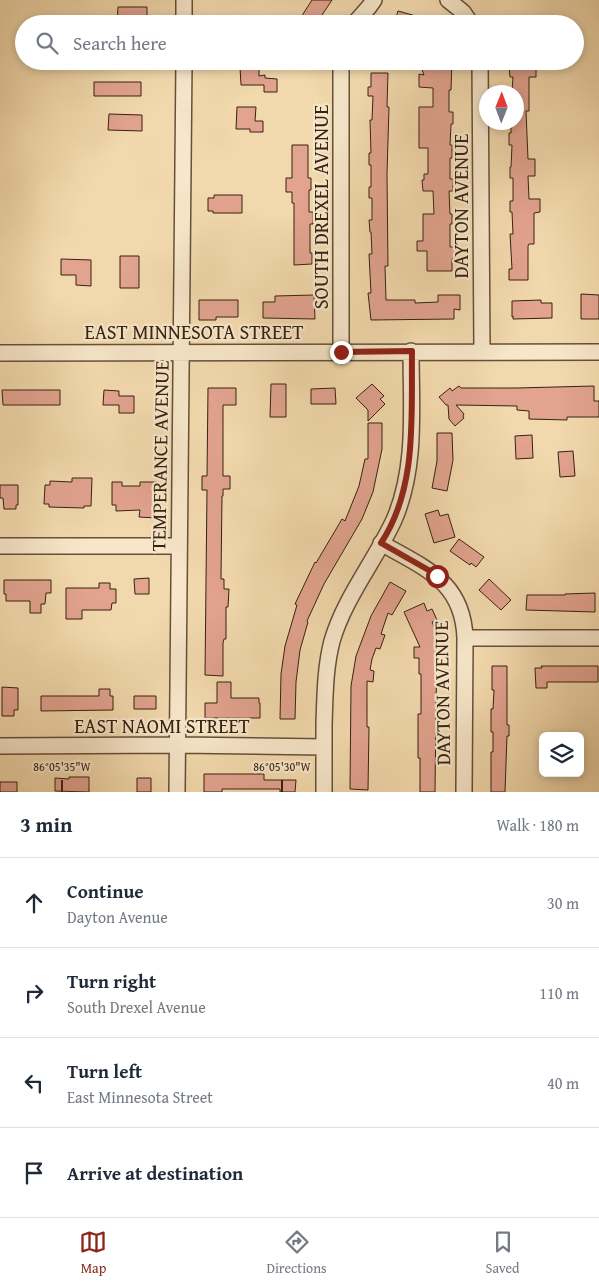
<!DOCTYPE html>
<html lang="en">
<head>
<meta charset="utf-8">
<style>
	body { margin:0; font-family:"Gentium Book Plus",serif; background:#f2f2f3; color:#1f2937 }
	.controls { position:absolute; right:15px; bottom:15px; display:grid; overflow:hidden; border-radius:8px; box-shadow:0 2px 8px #0003 }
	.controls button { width:45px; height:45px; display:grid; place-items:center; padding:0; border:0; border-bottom:1px solid #e0e1e3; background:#fff; color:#1f2937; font:25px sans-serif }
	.compass { position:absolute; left:479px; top:85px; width:45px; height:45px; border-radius:50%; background:#fff; box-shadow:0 2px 8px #0003; rotate:1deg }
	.stop { position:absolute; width:15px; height:15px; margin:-11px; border:4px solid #8f2418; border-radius:50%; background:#fff }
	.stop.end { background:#8f2418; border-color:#fff; box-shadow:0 1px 5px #0008 }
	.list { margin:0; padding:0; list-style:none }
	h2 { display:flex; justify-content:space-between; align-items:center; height:65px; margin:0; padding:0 20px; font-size:21px }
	h2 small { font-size:16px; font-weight:400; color:#747a83 }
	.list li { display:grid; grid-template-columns:32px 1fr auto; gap:15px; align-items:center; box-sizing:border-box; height:90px; padding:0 20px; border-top:1px solid #e0e1e3 }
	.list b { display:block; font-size:19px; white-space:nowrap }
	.list p { margin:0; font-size:16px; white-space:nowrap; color:#747a83 }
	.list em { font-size:16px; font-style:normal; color:#747a83 }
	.icon { flex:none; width:28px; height:28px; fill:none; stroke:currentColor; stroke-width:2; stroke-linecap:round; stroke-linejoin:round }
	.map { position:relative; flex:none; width:599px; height:792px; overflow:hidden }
	.search { position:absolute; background:#fff; box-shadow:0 2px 8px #0003; left:15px; right:15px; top:15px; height:55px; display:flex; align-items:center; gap:12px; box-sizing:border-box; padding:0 18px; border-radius:28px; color:#747a83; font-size:19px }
	.sheet { height:425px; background:#fff }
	nav { display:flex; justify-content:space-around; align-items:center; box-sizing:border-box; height:70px; border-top:1px solid #e0e1e3; background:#fff; font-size:14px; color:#747a83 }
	nav a { display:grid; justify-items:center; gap:2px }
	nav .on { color:#8f2418 }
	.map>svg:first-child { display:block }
</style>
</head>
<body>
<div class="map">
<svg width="599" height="792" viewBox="0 0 599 792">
	<rect width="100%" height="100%" fill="#f2d9ad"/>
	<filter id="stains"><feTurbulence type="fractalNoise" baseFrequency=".004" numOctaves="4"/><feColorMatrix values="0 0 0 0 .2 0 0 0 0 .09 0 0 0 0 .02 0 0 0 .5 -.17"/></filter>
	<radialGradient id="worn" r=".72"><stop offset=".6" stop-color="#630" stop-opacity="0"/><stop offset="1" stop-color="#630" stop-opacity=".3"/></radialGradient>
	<path fill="#e2a38f" stroke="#362211" d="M312 0H332L316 24H300L303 14Z
		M118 7H147V24H117Z
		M398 11 416 16 414 24H394Z
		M245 61H259V76L265 75V78L277 79V92H264V85H241L240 67H245Z
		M419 61H452L451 90H449V112H453V124H451L450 145H452V158H450V179H453V191H449L450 214H452V224H450V247H457V259H452V271H427V251H417V241H423V214H434L433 191H423L422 180H424V174H428V148H419V107H433V88L419 87V74L424 75Z
		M512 61H536V77H529V111H526L528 159H535V176H528L529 199H540V212L534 213V244H529L528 246V280H509V269H512L510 234H513L512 212H510V201H513V178H510V167H511L512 145H509V133H511V122H516V92H512L513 77H510L509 66H511Z
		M371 73H388L387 107H389L387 174 388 266H385L386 300H415V303L438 302V295H460V310L454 309V319L371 320 368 293H371L369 254H372L371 232H370L369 220H372V198H369V187H371V165H369V153H371L370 120H372L373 96H368V87H371Z
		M94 82H141V96H94Z
		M237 107H256L255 121H263V132H250V129H236Z
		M109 114 142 115V131L108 130Z
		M292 145H308V178H311V190H309V212H313V224H310V253H312V264L294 265V203H292V192H286V178H292Z
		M214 195H242V213H213V211H208V198H214Z
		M120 256H139V288H120Z
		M61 259 91 260V286L76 285V275H61Z
		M581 294 599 295V319H581Z
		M314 295 315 319 263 318V302H275V296Z
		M199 300H238V317H216V320H199Z
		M541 300V303H552V318L513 319V316L512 317V301Z
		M271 384H286V417H270Z
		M372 384 384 396 380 399 385 404 368 421V410L356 398Z
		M459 386 461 388H517L594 386V401H599V417H567V420L529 419V411L517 410V406L456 405 464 414 463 416 464 418 455 426 449 419 448 405H446L439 397 450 388 452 391Z
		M208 388H236V405H223V476H230V489H223V496H222L221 579H224V589H229L228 607H226V639H224L223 643V676L205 675 207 490H202V476H207Z
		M335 388 336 404H311V389Z
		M2 390H60V405H3Z
		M104 390 119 391V396H134V413H119V405H103Z
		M368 423H382V449L373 492 362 519 324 584 307 621 308 622 300 650 296 682 295 719H280L281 674 285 646 297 605 295 604 315 562 316 563 342 519 345 521 359 486 365 459H368Z
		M437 433H452L453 460 447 491 432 488 437 461Z
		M532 435 533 458 516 459 515 436Z
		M573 451 575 476 560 477 558 452Z
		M72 478H92L91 506H84V508L49 507V504H44L45 485H50V481L72 482Z
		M112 482H122V486H140V482H157V518L139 517 140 510 116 511V505H112Z
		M0 485H18V505H16V509H4L3 498H0Z
		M438 510 440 516 448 514 455 537 434 543 425 514Z
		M459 539 484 557 476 567 471 563 470 565 450 551Z
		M149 578V594H135L134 579Z
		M489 579 511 600 501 610 479 590Z
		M4 580H51V593H46L45 604H41V613H30V601H6V594H4Z
		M390 582 406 591 392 615 388 613 381 634 385 635 380 649 376 648 372 659 370 670 374 671 373 682 367 681V727H369L368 790 350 789 351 686 356 656 371 616Z
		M99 583H110V589H116V603H112L111 610H82V619H66V588H99Z
		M595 593V612L526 610 527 595H565V594Z
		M424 603 427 611 432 609 437 620 432 622 437 633 435 792H420V758H418V714H421V674H419V658H414V647H420L404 612Z
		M492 666H507V725H509V736H507L505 792H491V752H493V732H491V709H493L494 690H492Z
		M541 666H598V682H547V688H536L535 668H542Z
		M217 682H231V698H259V703H260V718H205V703H217Z
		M2 687 18 688V710H14V716H2Z
		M99 689H110V696H113V710L41 711V696H99Z
		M134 696H156V709H134Z
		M204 774H264V780H296L295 792H280V789H222V792H204Z
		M69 777H89V792L55 791V778L69 779Z
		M137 778H151V792H137Z
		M0 782H17V792H0Z"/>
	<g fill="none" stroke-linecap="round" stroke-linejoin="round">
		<defs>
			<path id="minor" d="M448 0 463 12 471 24
				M184 24V0
				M354 24 369 7 374 0
				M341 61V352
				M480 61 482 351
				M0 353 599 352
				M381 543C424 568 463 581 465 638L464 792
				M0 546H179
				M465 638H599
				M0 746 178 745 324 747
				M177 792 184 61
				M324 792C324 769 324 747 324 724 325 696 325 668 332 641 345 597 375 561 394 520 417 467 411 408 411 351"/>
		</defs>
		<use href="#minor" stroke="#655038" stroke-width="18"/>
		<use href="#minor" stroke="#f7e6ca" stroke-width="15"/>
	</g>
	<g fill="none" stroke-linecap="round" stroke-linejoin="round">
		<path stroke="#8f2418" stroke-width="6" d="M341 352 412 351C411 415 418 487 381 543L432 572 437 576"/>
	</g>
	<path fill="none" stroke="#362211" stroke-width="2" d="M62 792V780M282 792V780"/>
	<g text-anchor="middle" stroke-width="4.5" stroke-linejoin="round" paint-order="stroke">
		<g font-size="20" fill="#362211" stroke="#f7e6ca">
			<text transform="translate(461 206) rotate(-90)" y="7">DAYTON AVENUE</text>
			<text transform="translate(321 207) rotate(-90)" y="7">SOUTH DREXEL AVENUE</text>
			<text x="194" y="339">EAST MINNESOTA STREET</text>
			<text transform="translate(160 456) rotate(-89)" y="7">TEMPERANCE AVENUE</text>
			<text transform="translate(442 693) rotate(-91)" y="7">DAYTON AVENUE</text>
			<text x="162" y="733">EAST NAOMI STREET</text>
		</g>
	</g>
	<g font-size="12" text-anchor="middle" fill="#362211" stroke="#f7e6ca" stroke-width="4.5" stroke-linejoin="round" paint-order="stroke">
		<text x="62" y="771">86°05'35"W</text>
		<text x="282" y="771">86°05'30"W</text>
	</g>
	<rect width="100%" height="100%" filter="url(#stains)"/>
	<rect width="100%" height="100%" fill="url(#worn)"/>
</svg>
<div class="controls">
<button><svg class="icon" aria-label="layers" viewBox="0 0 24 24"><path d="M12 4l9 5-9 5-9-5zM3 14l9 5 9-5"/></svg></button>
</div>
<svg class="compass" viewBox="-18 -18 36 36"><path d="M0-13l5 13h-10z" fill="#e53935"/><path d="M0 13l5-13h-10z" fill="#747a83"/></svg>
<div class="stop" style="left:437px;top:576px"></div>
<div class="stop end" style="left:341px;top:352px"></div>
<div class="search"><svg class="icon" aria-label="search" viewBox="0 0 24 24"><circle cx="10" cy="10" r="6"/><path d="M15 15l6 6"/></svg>Search here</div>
</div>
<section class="sheet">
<h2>3 min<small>Walk · 180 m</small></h2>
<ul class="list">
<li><svg class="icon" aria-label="ahead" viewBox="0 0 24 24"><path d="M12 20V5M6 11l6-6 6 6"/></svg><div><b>Continue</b><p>Dayton Avenue</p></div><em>30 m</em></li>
<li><svg class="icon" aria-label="right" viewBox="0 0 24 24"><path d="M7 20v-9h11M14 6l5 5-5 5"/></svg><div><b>Turn right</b><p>South Drexel Avenue</p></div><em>110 m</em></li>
<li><svg class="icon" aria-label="left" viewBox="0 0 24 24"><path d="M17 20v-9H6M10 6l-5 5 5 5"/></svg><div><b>Turn left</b><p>East Minnesota Street</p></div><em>40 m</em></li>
<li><svg class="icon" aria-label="arrive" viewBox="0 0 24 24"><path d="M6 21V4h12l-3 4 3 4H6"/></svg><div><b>Arrive at destination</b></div></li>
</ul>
</section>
<nav>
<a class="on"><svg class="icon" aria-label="map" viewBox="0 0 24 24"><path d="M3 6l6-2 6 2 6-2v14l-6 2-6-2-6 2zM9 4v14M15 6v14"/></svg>Map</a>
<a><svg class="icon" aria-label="directions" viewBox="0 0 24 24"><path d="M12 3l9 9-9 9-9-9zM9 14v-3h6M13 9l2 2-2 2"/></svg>Directions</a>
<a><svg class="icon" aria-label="saved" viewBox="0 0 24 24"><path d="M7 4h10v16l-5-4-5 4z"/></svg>Saved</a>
</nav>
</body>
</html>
